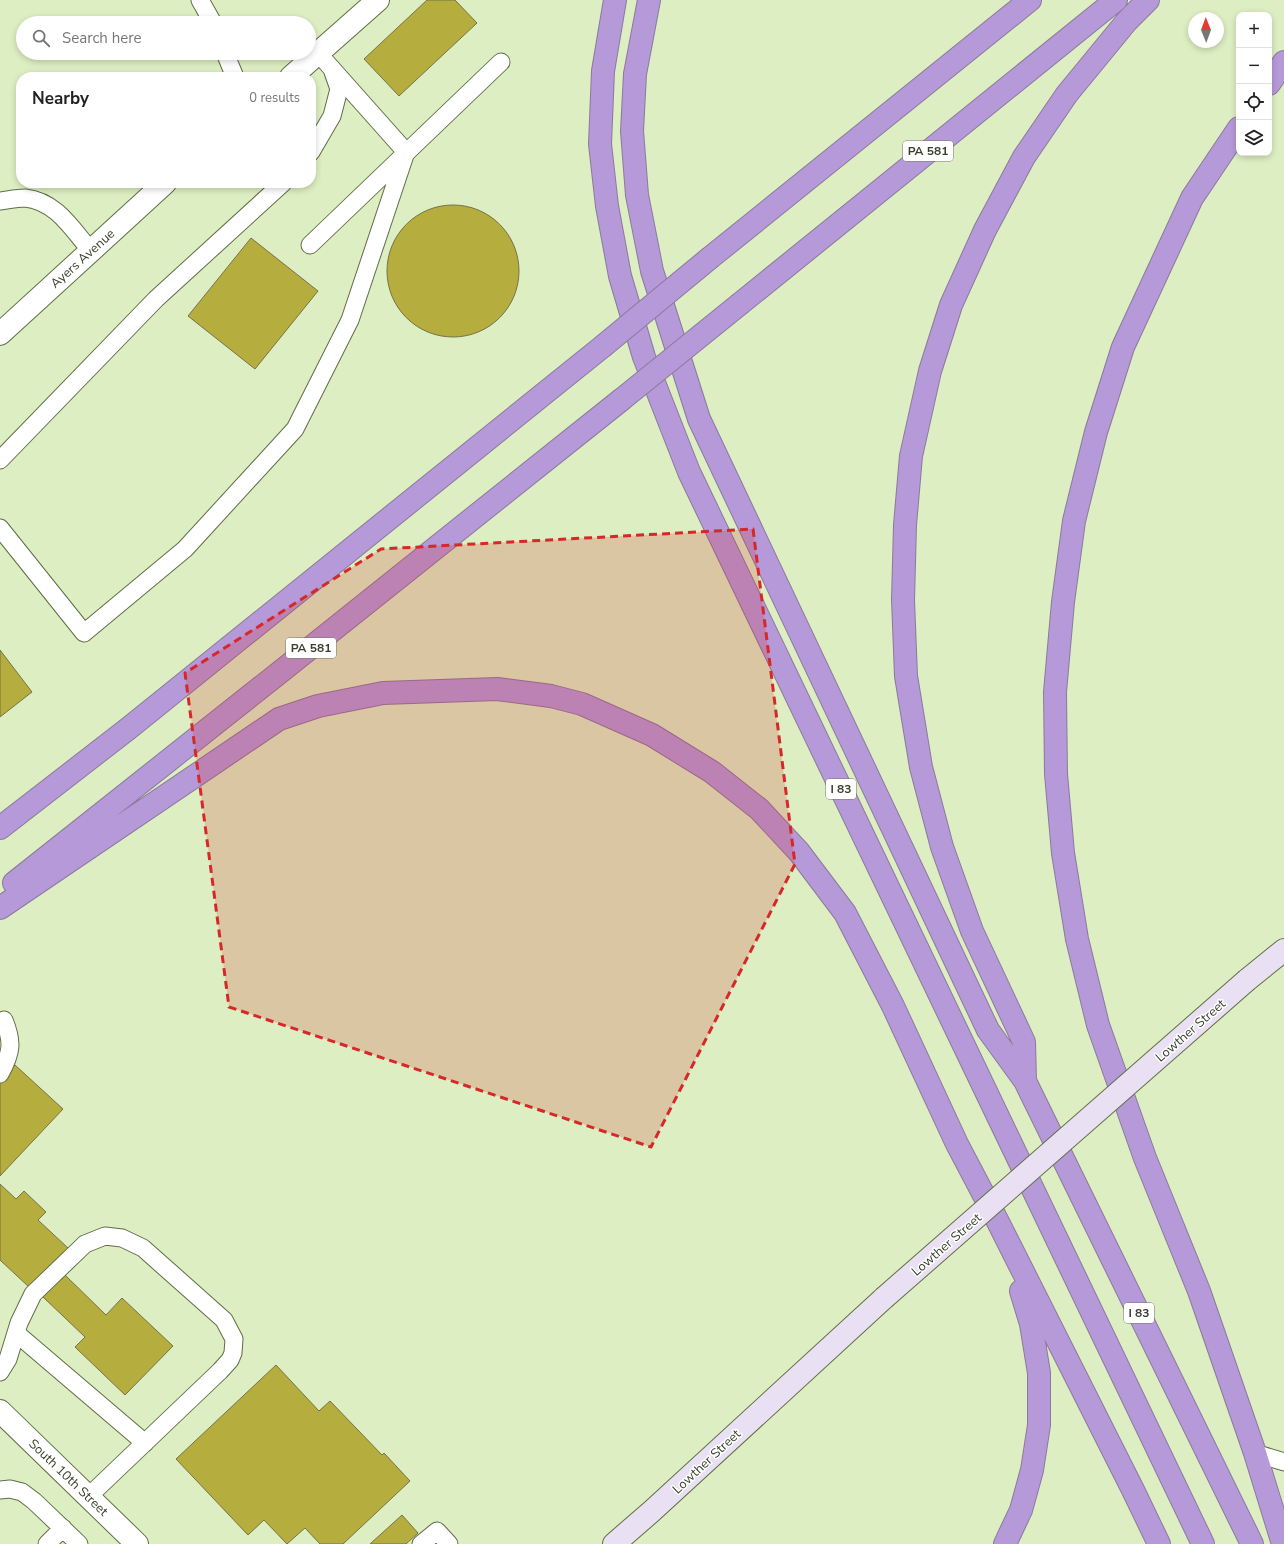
<!DOCTYPE html>
<html lang="en">
<head>
<meta charset="utf-8">
<style>
	body { margin:0; font-family:"Nunito Sans",sans-serif; background:#f2f2f2; color:#222 }
	.controls { position:absolute; right:12px; top:12px; display:grid; overflow:hidden; border-radius:8px; box-shadow:0 2px 6px #0003 }
	.controls button { width:36px; height:36px; display:grid; place-items:center; padding:0; border:0; border-bottom:1px solid #e0e0e0; background:#fff; color:#222; font:20px sans-serif }
	.compass { position:absolute; left:1188px; top:12px; width:36px; height:36px; border-radius:50%; background:#fff; box-shadow:0 2px 6px #0003; rotate:359deg }
	.list { margin:0; padding:0; list-style:none }
	h2 { display:flex; justify-content:space-between; align-items:center; height:52px; margin:0; padding:0 16px; font-size:17px }
	h2 small { font-size:13px; font-weight:400; color:#767676 }
	.icon { flex:none; width:22px; height:22px; fill:none; stroke:currentColor; stroke-width:2; stroke-linecap:round; stroke-linejoin:round }
	.map { position:relative; flex:none; width:1284px; height:1544px; overflow:hidden }
	.search { position:absolute; background:#fff; box-shadow:0 2px 6px #0003; left:16px; top:16px; width:300px; height:44px; display:flex; align-items:center; gap:10px; box-sizing:border-box; padding:0 14px; border-radius:22px; color:#767676; font-size:15px }
	.panel { position:absolute; background:#fff; box-shadow:0 2px 6px #0003; left:16px; top:72px; width:300px; height:116px; border-radius:16px }
	.map>svg:first-child { display:block }
</style>
</head>
<body>
<div class="map">
<svg width="1284" height="1544" viewBox="0 0 1284 1544">
	<rect width="100%" height="100%" fill="#ddeec2"/>
	<path fill="#b5ad3d" stroke="#767348" d="M427 0H455L477 23 399 96 364 59Z
		M387 271a66 66 0 1 1 132 0a66 66 0 1 1-132 0Z
		M251 238 318 291 255 369 188 316Z
		M0 650 32 692 0 717Z
		M15 1065 63 1109 0 1176V1081Z
		M0 1184 16 1199 24 1191 46 1212 38 1220 68 1248 30 1288 0 1260Z
		M65 1275 106 1315 122 1298 173 1346 125 1395 75 1347 85 1337 43 1297Z
		M276 1365 319 1411 330 1401 382 1455 384 1453 410 1481 343 1544H320L305 1528 287 1544 264 1520 248 1535 176 1459Z
		M402 1515 418 1533 406 1544H370Z"/>
	<g fill="none" stroke-linecap="round" stroke-linejoin="round">
		<defs>
			<path id="service" d="M200 0 213 23
				M225 53 235 77
				M311 152 332 116 339 89 333 72
				M0 201C8 200 17 198 25 198 56 201 72 229 91 251
				M310 245 501 62
				M0 460 156 299 283 183
				M0 528 84 633 185 549 295 429 350 320 406 152 318 53
				M0 1074C12 1052 13 1042 4 1020
				M16 1333 145 1443
				M0 1372 8 1359 19 1323 33 1294 85 1244 105 1236 122 1238 143 1248 224 1320 234 1339 233 1353 230 1360 220 1371 89 1496
				M1255 1453 1284 1462
				M0 1490 10 1489 22 1492 34 1501 79 1544
				M47 1544 63 1528
				M421 1544 437 1531 449 1544"/>
			<path id="minor" d="M291 77 378 0
				M0 334 165 183"/>
			<path id="tertiary" d="M0 1411 137 1544"/>
			<path id="secondary" d="M1247 980 1284 950
				M614 1544 652 1511 884 1298"/>
			<path id="motorway" d="M615 0 603 71 600 144 607 206 620 276 644 357 689 472 1203 1544
				M649 0 635 74 632 131 637 195 652 271 699 419 988 1030 1025 1081 1252 1544
				M1269 84 1284 62
				M1239 128 1192 198 1123 347 1096 432 1074 521 1063 602 1055 692 1056 774 1063 853 1077 939 1098 1025 1145 1158 1199 1291 1255 1453 1283 1544
				M711 257 1030 0
				M741 303 1116 0
				M0 828 129 728 602 347
				M14 883C217 723 419 561 621 400
				M0 908 279 719 318 706 383 693 497 689 551 696 582 704 652 735 712 772 759 809 799 852 845 913 893 1006 957 1144 997 1220 1133 1490 1159 1544
				M1025 1081 1024 1042 972 931 942 847 921 767 906 676 903 600 905 525 911 456 930 371 951 305 985 230 1024 157 1067 94 1127 21 1148 0
				M1005 1544 1021 1510 1032 1470 1039 1425V1373L1031 1324 1021 1291"/>
		</defs>
		<use href="#service" stroke="#5f6d46" stroke-width="19"/>
		<use href="#minor" stroke="#5f6d46" stroke-width="24"/>
		<use href="#tertiary" stroke="#5f6d46" stroke-width="24"/>
		<use href="#secondary" stroke="#5f6d46" stroke-width="24"/>
		<use href="#motorway" stroke="#8a7a9c" stroke-width="24"/>
		<use href="#service" stroke="#fff" stroke-width="17"/>
		<use href="#minor" stroke="#fff" stroke-width="22"/>
		<use href="#tertiary" stroke="#fff" stroke-width="22"/>
		<use href="#secondary" stroke="#e9e0f3" stroke-width="22"/>
		<use href="#motorway" stroke="#b699d8" stroke-width="22"/>
		<defs>
			<path id="secondary-bridge" d="M884 1298 1247 980"/>
			<path id="motorway-bridge" d="M602 347 711 257
				M621 400 741 303"/>
		</defs>
		<use href="#secondary-bridge" stroke="#5f6d46" stroke-width="24" stroke-linecap="butt"/>
		<use href="#motorway-bridge" stroke="#8a7a9c" stroke-width="24" stroke-linecap="butt"/>
		<use href="#secondary-bridge" stroke="#e9e0f3" stroke-width="22"/>
		<use href="#motorway-bridge" stroke="#b699d8" stroke-width="22"/>
	</g>
	<path fill="#d62828" fill-opacity="0.2" stroke="#d62828" stroke-width="3" stroke-dasharray="8 5" stroke-linejoin="round" d="M753 529 795 864 651 1147 229 1007 185 673 381 549Z"/>
	<g text-anchor="middle" stroke-width="3" stroke-linejoin="round" paint-order="stroke">
		<g fill="#fff" stroke="#74796d" stroke-width="1">
			<rect x="903" y="141" width="50" height="20" rx="3"/>
			<rect x="286" y="638" width="50" height="20" rx="3"/>
			<rect x="826" y="779" width="30" height="20" rx="3"/>
			<rect x="1124" y="1303" width="30" height="20" rx="3"/>
		</g>
		<g font-size="12" font-weight="bold" fill="#383f2e">
			<text x="928" y="155">PA 581</text>
			<text x="311" y="652">PA 581</text>
			<text x="841" y="793">I 83</text>
			<text x="1139" y="1317">I 83</text>
		</g>
		<g font-size="13" fill="#383f2e" stroke="#fff">
			<text transform="translate(82 258) rotate(-42)" y="5">Ayers Avenue</text>
			<text transform="translate(1190 1030) rotate(-41)" y="5">Lowther Street</text>
			<text transform="translate(946 1244) rotate(-41)" y="5">Lowther Street</text>
			<text transform="translate(706 1461) rotate(-43)" y="5">Lowther Street</text>
			<text transform="translate(69 1477) rotate(44)" y="5">South 10th Street</text>
		</g>
	</g>
</svg>
<div class="controls">
<button>+</button>
<button>−</button>
<button><svg class="icon" aria-label="locate" viewBox="0 0 24 24"><circle cx="12" cy="12" r="6"/><path d="M12 2v4M12 18v4M2 12h4M18 12h4"/></svg></button>
<button><svg class="icon" aria-label="layers" viewBox="0 0 24 24"><path d="M12 4l9 5-9 5-9-5zM3 14l9 5 9-5"/></svg></button>
</div>
<svg class="compass" viewBox="-18 -18 36 36"><path d="M0-13l5 13h-10z" fill="#e53935"/><path d="M0 13l5-13h-10z" fill="#767676"/></svg>
<div class="search"><svg class="icon" aria-label="search" viewBox="0 0 24 24"><circle cx="10" cy="10" r="6"/><path d="M15 15l6 6"/></svg>Search here</div>
<section class="panel">
<h2>Nearby<small>0 results</small></h2>
<ul class="list">
</ul>
</section>
</div>
</body>
</html>
